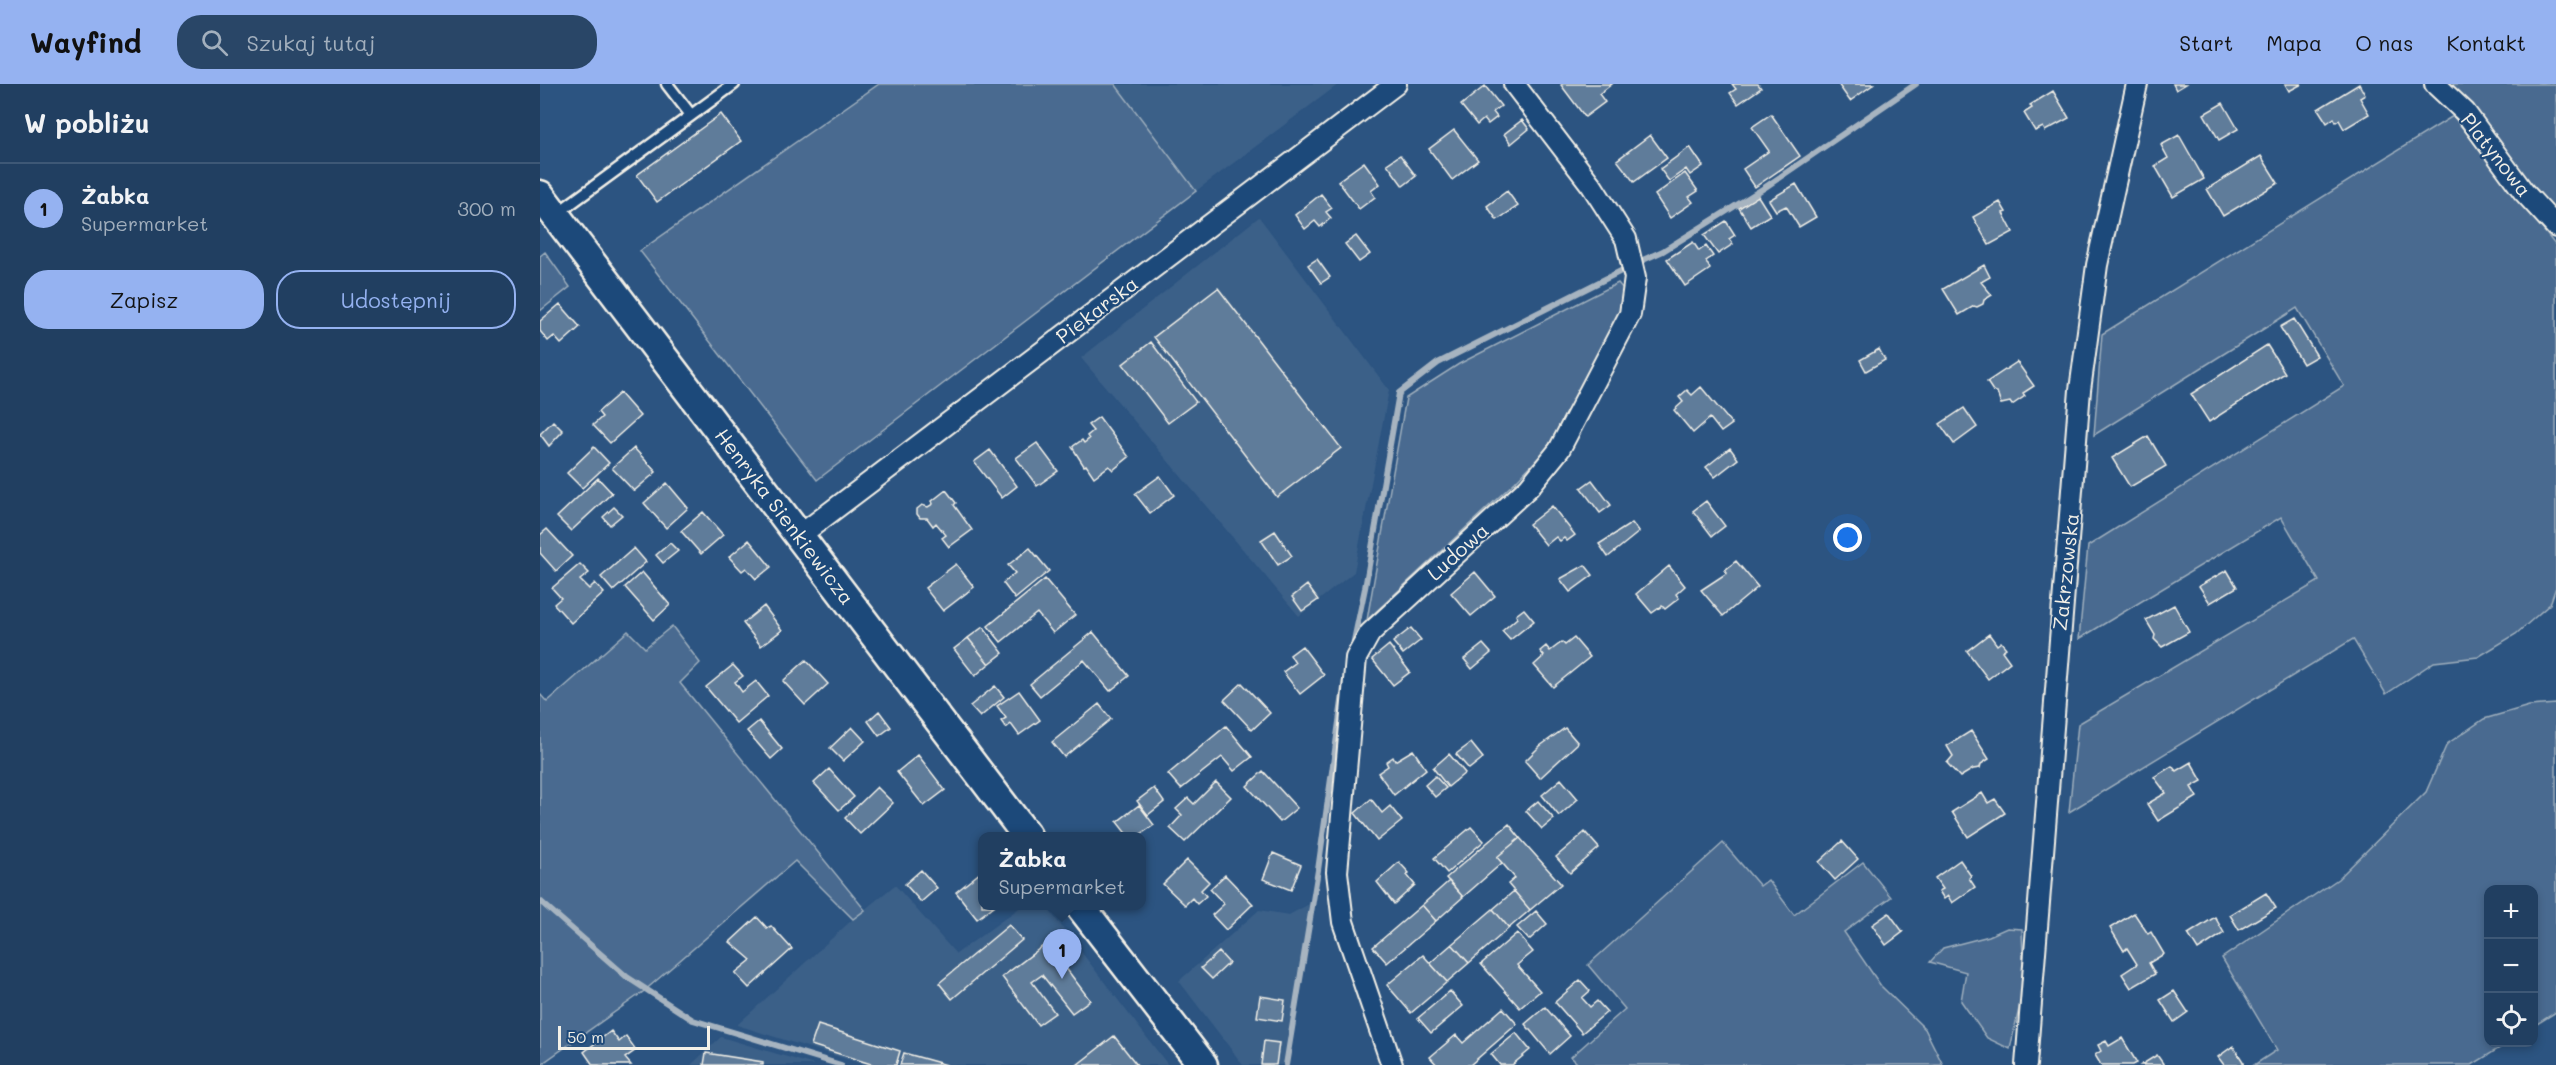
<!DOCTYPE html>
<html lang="pl">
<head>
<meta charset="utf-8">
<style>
	body { margin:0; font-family:Mali,sans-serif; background:#294667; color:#f1f3f6 }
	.controls { position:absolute; right:18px; bottom:18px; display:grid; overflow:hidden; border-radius:12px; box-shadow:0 3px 9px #0003 }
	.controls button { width:54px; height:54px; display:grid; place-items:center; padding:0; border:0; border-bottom:2px solid #3e5876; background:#213f61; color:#f1f3f6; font:30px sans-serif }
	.scale { position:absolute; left:18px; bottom:15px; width:152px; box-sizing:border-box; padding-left:6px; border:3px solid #f4f1e8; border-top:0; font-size:16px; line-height:21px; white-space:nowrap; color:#f4f1e8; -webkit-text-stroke:4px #1f4a7a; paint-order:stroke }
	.you { position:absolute; left:1308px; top:454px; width:21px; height:21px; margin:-15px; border:4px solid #fff; border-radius:50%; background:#1a73e8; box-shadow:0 0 0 9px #1a73e833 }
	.badge { display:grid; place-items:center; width:39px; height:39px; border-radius:50%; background:#95b2f1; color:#111; font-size:20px; font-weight:700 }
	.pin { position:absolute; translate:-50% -50px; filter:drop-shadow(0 2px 3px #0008) }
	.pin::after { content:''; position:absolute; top:32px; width:21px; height:18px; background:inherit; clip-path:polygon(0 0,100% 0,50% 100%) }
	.popup { position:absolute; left:438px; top:748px; width:168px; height:78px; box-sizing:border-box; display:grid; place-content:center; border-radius:12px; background:#213f61; filter:drop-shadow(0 2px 4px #0005); font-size:20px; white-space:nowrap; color:#a2afbd }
	.popup b { font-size:22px; color:#f1f3f6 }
	.popup::after { content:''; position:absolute; left:50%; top:100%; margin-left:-12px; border:12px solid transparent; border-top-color:#213f61 }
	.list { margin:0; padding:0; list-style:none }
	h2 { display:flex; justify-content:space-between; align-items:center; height:78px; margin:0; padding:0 24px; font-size:26px }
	h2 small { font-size:20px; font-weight:400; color:#a2afbd }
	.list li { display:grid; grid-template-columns:39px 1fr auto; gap:18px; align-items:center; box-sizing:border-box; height:90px; padding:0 24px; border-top:2px solid #3e5876 }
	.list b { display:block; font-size:22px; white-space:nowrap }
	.list p { margin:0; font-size:20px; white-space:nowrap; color:#a2afbd }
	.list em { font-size:20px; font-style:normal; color:#a2afbd }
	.actions { display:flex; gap:12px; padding:18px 24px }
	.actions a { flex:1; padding:14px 0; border:2px solid #95b2f1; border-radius:24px; text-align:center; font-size:21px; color:#95b2f1 }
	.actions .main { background:#95b2f1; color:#111 }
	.icon { flex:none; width:33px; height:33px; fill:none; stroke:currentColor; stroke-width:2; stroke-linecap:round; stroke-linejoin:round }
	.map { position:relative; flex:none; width:2016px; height:981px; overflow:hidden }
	header { display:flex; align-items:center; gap:36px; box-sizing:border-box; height:84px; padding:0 30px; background:#95b2f1; color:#111 }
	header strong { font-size:28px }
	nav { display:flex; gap:33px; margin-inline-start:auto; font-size:21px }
	.search { width:420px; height:54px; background:#294667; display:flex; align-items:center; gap:15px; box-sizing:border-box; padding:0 21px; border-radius:24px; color:#a2afbd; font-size:22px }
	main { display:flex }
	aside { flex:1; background:#213f61 }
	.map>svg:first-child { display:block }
</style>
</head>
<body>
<header>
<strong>Wayfind</strong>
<div class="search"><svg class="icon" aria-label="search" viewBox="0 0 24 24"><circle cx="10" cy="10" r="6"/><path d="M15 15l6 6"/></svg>Szukaj tutaj</div>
<nav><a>Start</a><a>Mapa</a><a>O nas</a><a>Kontakt</a></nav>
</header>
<main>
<aside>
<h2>W pobliżu<small></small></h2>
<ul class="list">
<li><span class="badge">1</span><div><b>Żabka</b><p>Supermarket</p></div><em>300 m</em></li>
</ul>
<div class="actions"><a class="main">Zapisz</a><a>Udostępnij</a></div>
</aside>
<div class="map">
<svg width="2016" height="981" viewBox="0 0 2016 981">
	<rect width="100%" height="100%" fill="#2c5481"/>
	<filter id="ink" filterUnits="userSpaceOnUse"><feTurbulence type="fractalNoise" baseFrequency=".0167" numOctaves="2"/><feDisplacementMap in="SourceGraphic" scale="12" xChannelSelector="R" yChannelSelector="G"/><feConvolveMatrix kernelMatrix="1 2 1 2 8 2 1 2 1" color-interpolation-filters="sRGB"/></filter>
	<g filter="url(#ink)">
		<path fill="#3b6088" d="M575 0H799L656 107Z
			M719 133 849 306 814 488 759 532 541 274Z
			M355 801 416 870 482 822H506L628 981H325L197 941 313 835Z
			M773 818 745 981H703L639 897 719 826 749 831Z
			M181 953 274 981H151Z"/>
		<path fill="#496b90" stroke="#9eaebc" stroke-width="1.5" d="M339 0H575L656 107 277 396 100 167Z
			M1907 0H2016V134Z
			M1913 32 2016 162V503L2010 520 1976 550 1938 573 1894 578 1846 610 1813 555 1529 728 1538 640 1779 497 1741 433 1539 555 1548 462 1804 302 1757 224 1554 351 1562 250Z
			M5 168 30 203 0 227V172Z
			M1078 199 1084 206 1080 231 1006 366 975 398 827 536 866 314 919 280Z
			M132 542 160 579 140 599 325 826 313 835 255 777 103 908 0 981V610L7 618 88 547 105 564Z
			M2016 620V928L1994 942V806H1948V958L1968 959 1932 981H1714L1737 966 1682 874 1798 795 1886 708 1907 660 1944 635 1989 622Z
			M1183 759 1220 802 1228 796 1254 831 1323 778 1351 813 1304 848 1341 902 1385 945 1403 981H1039L1031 973 1085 925 1048 881Z
			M1467 844 1482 845 1484 902 1470 965 1447 954 1421 917 1426 888 1390 878 1403 864 1449 852Z"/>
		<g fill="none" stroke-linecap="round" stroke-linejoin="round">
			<path stroke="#a7b4c0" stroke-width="6" d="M1103 176 1123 167 1224 104 1376 0
				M812 566 825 504 859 309 898 279 1081 187
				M0 817 87 893 153 936 301 981
				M746 981 778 786 805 596"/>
		</g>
		<path fill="#5e7b9a" stroke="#f4f1e8" stroke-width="1.5" d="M1023 0H1072L1059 10 1065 18 1045 33 1021 1Z
			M1192 0H1218L1221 4 1198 20 1190 9 1196 5Z
			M1298 0H1334L1310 17Z
			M1633 0H1646L1636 6Z
			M1745 0H1762L1749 7Z
			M1819 0 1825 11 1820 14 1829 30 1804 45 1799 36 1796 38 1794 34 1787 39 1778 25Z
			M945 2 961 22 953 28 957 33 948 40 944 35 937 41 921 21Z
			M1513 7 1529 34 1505 47 1503 43 1495 47 1484 29 1492 24 1490 21Z
			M1683 19 1698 45 1679 56 1664 30Z
			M181 30 201 57 117 118 97 91Z
			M1231 30 1260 72 1215 103 1203 85 1229 67 1212 43Z
			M982 36 989 45 971 60 964 50Z
			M914 46 938 76 912 96 889 65Z
			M1110 51 1127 74 1094 98 1077 76Z
			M1639 51 1664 95 1633 113 1615 82 1628 74 1621 61Z
			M1150 63 1163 82 1150 91 1146 85 1129 97 1120 85Z
			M860 71 876 92 863 102 847 80Z
			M1721 72 1738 99 1683 132 1667 105Z
			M824 78 840 100 831 107 835 113 819 125 798 97Z
			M1145 89 1158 107 1149 113 1153 118 1130 134 1115 111Z
			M1256 100 1276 133 1259 143 1246 122 1236 127 1229 116Z
			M967 107 978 122 957 136 947 122Z
			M781 110 792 124 786 128 791 134 780 143 775 137 765 145 755 131Z
			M1218 112 1230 131 1211 143 1199 124Z
			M1460 118 1466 128 1463 129 1473 148 1449 161 1433 133Z
			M1186 137 1195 151 1189 155 1193 160 1178 170 1164 151Z
			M816 152 830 170 819 178 805 160Z
			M1153 158 1159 167 1166 162 1173 172 1166 177 1170 185 1145 202 1127 175Z
			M777 175 790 193 781 199 768 181Z
			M1444 181 1450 193 1441 198 1452 211 1444 216 1443 220 1437 223 1434 222 1419 231 1403 205Z
			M678 204 801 364 737 413 614 253Z
			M20 220 40 243 21 260 14 252 8 257 0 247V237Z
			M1754 235 1777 272 1763 280 1740 243Z
			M611 258 656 318 628 339 583 280Z
			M1727 261 1745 289 1669 338 1651 310Z
			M1339 265 1345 276 1326 287 1320 276Z
			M1477 278 1494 302 1483 309 1485 312 1472 321 1470 318 1461 320 1457 308 1453 307 1447 298Z
			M1161 303 1192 340 1181 348 1170 334 1153 349 1134 326 1143 318 1139 313 1147 306 1152 311Z
			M80 309 100 332 70 359 53 341 62 333 58 328Z
			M1424 324 1437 343 1414 360 1400 340Z
			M559 333 589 373 573 386 569 382 554 393 546 381 544 382 532 363 542 356 544 359 549 355 547 352 553 347 548 341Z
			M13 337 23 347 9 362 0 350Z
			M1608 352 1626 382 1590 403 1572 374Z
			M497 359 518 387 497 402 476 374Z
			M54 363 69 379 42 404 27 389Z
			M94 364 116 388 94 407 72 384Z
			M1190 364 1198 375 1175 393 1166 383Z
			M450 366 477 402 462 414 434 378Z
			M620 392 634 411 610 429 595 410Z
			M58 394 72 409 31 447 17 433Z
			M1052 396 1071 421 1060 429 1041 404Z
			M127 399 148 424 126 444 104 419Z
			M406 406 416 419 414 421 432 446 409 463 402 454 406 451 396 439 393 442 387 434H380L377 430V425L382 421 388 423 393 420 392 417Z
			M1166 417 1185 442 1172 452 1153 427Z
			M1012 422 1035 451 1027 457 1024 454 1020 457 1016 453 1006 461 989 440Z
			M74 423 82 431 70 441 63 433Z
			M163 428 183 451 161 470 141 447Z
			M1092 439 1099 448 1068 473 1059 460Z
			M7 445 32 472 16 487 0 469V451Z
			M735 447 752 472 738 481 721 456Z
			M209 456 231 483 216 495 206 484 202 487 189 473Z
			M130 459 138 467 123 479 116 471Z
			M94 464 106 478 73 507 61 493Z
			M490 464 509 487 475 515 463 499 475 489 468 481Z
			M1196 477 1218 503 1183 532 1161 506 1187 489 1185 486Z
			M40 480 49 489 40 496 49 505 55 499 64 509 31 539 14 520 21 514 12 504Z
			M416 480 434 503 403 527 385 504Z
			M1045 481 1053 491 1030 508 1020 495Z
			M1129 482 1145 502 1136 510 1139 514 1125 525 1122 522 1112 529 1096 510Z
			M1687 486 1697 503 1670 519 1659 502Z
			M102 488 130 521 114 536 85 503Z
			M935 488 955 512 931 532 911 509Z
			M505 495 535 531 513 549 497 529 461 558 448 542Z
			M767 501 778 516 762 527 752 513Z
			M1634 521 1649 548 1622 563 1614 555 1615 551 1606 536Z
			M224 522 242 546 221 562 203 539Z
			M984 525 994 537 970 556 962 547 977 534 976 531Z
			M443 543 463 569 449 580 428 554Z
			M871 544 881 556 863 570 853 558Z
			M553 548 589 592 570 607 544 576 500 612 490 600Z
			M1449 550 1457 561 1461 558 1466 564 1462 567 1470 578 1448 595 1427 567Z
			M428 554 449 580 435 592 414 565Z
			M1034 554 1050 573 1013 603 994 581 1004 572 1000 567 1006 562 1010 567 1022 558 1025 561Z
			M943 560 951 569 932 585 924 575Z
			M849 561 870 588 853 601 832 575Z
			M762 562 784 591 760 610 743 588 755 579 750 571Z
			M266 576 288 600 265 621 243 597Z
			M193 581 203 592 195 598 202 608 216 597 228 612 196 639 166 603Z
			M702 599 730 629 712 646 684 616Z
			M455 602 464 613 440 633 430 622Z
			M479 607 500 636 479 651 471 640 466 644 461 637 466 634 457 622Z
			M559 620 571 635 524 673 512 658Z
			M339 627 351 643 339 652 328 637Z
			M219 637 242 665 231 675 207 647Z
			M686 642 712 673 694 687 682 673 641 705 628 690Z
			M312 643 325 657 303 677 290 664Z
			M1025 644 1038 659 1000 694 985 677 1000 662Z
			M1431 647 1449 675 1441 680 1440 684 1433 685 1420 693 1407 679 1413 672 1407 662Z
			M931 659 943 674 929 685 916 670Z
			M873 666 886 685 854 711 838 689 848 682 846 678 853 673 855 677Z
			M909 670 925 689 908 703 893 684Z
			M378 671 405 706 384 722 357 688Z
			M1651 678 1662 697 1651 703 1657 713 1618 737 1607 720 1626 709 1614 693 1632 682 1636 687Z
			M289 685 314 713 299 726 274 699Z
			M723 687 757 724 740 738 707 702Z
			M895 692 906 704 895 713 885 701Z
			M1021 695 1038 715 1019 732 1002 711Z
			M676 698 691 713 645 758 630 744 642 731 636 725 648 714 654 720Z
			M337 703 353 719 320 750 305 734Z
			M614 704 624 718 608 731 597 717Z
			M1442 709 1448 719 1455 715 1465 729 1428 753 1412 728Z
			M831 715 842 729 850 722 862 737 837 757 815 729Z
			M998 717 1014 735 1002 745 986 727Z
			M599 721 614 741 598 752H588L577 738Z
			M969 740 980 754 957 773 962 779 923 813 906 794Z
			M931 743 944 757 907 789 894 774Z
			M1045 748 1059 764 1030 789 1016 773Z
			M980 754 1021 800 990 826 968 800 975 794 957 773Z
			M1302 757 1318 775 1295 796 1279 778Z
			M733 769 761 781 751 806 723 795Z
			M647 776 669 798 661 806 666 812 657 820 652 814 645 821 623 800Z
			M1420 776 1431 792 1429 794 1435 803 1412 819 1408 812 1404 815 1399 807 1403 805 1395 794Z
			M859 778 869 789 867 791 875 801 854 820 837 798Z
			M381 786 397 804 381 818 365 800Z
			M441 788 442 822H454L437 835 416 808Z
			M685 791 713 820 686 846 672 831 684 820 670 805Z
			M909 797 923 813 896 837 882 821Z
			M974 807 990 826 969 844 953 825Z
			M1726 809 1736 824 1699 846 1690 831Z
			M882 821 896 837 847 879 833 863Z
			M953 825 969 844 929 879 912 860Z
			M996 827 1007 840 989 856 977 843Z
			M1349 829 1363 848 1346 861 1332 841Z
			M1594 829 1608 850 1611 848 1624 870 1609 879 1615 890 1591 904 1582 890 1597 880 1587 864 1584 867 1570 844Z
			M217 833 227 844 231 842 252 865 209 904 195 889 211 876 190 858Z
			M1675 833 1684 849 1658 866 1648 850Z
			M469 841 482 856 412 915 399 899Z
			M977 849 993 868 977 881 1000 907 980 924 941 880Z
			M507 859 550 916 532 929 502 891 492 898 515 929 498 941 462 893Z
			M912 860 929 879 907 898 890 879Z
			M679 868 689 879 672 895 661 884Z
			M883 871 907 898 871 929 847 901Z
			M1040 896 1050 907 1042 914 1050 923 1057 917 1067 928 1042 949 1015 918Z
			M910 907 923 922 891 949 878 934Z
			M1634 907 1648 928 1634 938 1620 916Z
			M720 912 745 916 742 937 717 933Z
			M1005 923 1030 952 1010 970 985 940Z
			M963 924 977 940 930 981H897L890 973 916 951 923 959Z
			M278 941 360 967 356 981H334L271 961Z
			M71 947 79 958 86 952 96 966 85 974 91 981H53L44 968Z
			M976 949 990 966 972 981H960L951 970Z
			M574 952 597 981H537Z
			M1582 954 1597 979 1593 981H1561L1555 971 1561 967 1558 961 1566 957 1569 962Z
			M724 957 739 959 736 981H721Z
			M1693 962 1704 979 1701 981H1684L1678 973Z
			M166 969 223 978V981H164Z
			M364 969 407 981H360Z
			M1617 971 1624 981H1601Z"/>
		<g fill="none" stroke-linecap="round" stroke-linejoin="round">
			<defs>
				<path id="lane" d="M127 0 151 31
					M15 131 194 0"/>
				<path id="street" d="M1895 0 1925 28 1983 107 2016 143
					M259 452 856 0
					M852 981 803 838 797 788 816 574 830 549 989 403 1019 366 1090 230 1095 194 1086 155 1052 102 974 0
					M1486 981 1540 306 1557 181 1597 0"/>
				<g id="secondary">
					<path id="s1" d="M0 111 487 752"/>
					<path d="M540 822 663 981"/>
				</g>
			</defs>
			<use href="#lane" stroke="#f4f1e8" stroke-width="15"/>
			<use href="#street" stroke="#f4f1e8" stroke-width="24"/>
			<use href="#secondary" stroke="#f4f1e8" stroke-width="33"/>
			<use href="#lane" stroke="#1f4a7a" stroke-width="10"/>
			<use href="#street" stroke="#1f4a7a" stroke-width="20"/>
			<use href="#secondary" stroke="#1f4a7a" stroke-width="28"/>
		</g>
	</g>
	<g text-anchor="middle" stroke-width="4.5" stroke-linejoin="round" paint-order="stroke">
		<g font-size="20" fill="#f4f1e8" stroke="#1f4a7a">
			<text transform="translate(1956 71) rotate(52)" y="7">Platynowa</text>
			<text transform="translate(557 226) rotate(-37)" y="7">Piekarska</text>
			<text dy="7" stroke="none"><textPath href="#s1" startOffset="404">Henryka Sienkiewicza</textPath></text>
			<text transform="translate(918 468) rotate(-42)" y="7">Ludowa</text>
			<text transform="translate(1526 488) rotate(-84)" y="7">Zakrzowska</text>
		</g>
	</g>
</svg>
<div class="controls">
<button>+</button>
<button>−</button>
<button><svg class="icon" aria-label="locate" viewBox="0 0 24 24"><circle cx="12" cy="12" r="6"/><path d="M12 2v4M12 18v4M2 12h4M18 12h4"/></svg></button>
</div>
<div class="scale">50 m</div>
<div class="you"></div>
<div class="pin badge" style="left:522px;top:895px">1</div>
<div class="popup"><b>Żabka</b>Supermarket</div>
</div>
</main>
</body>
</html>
